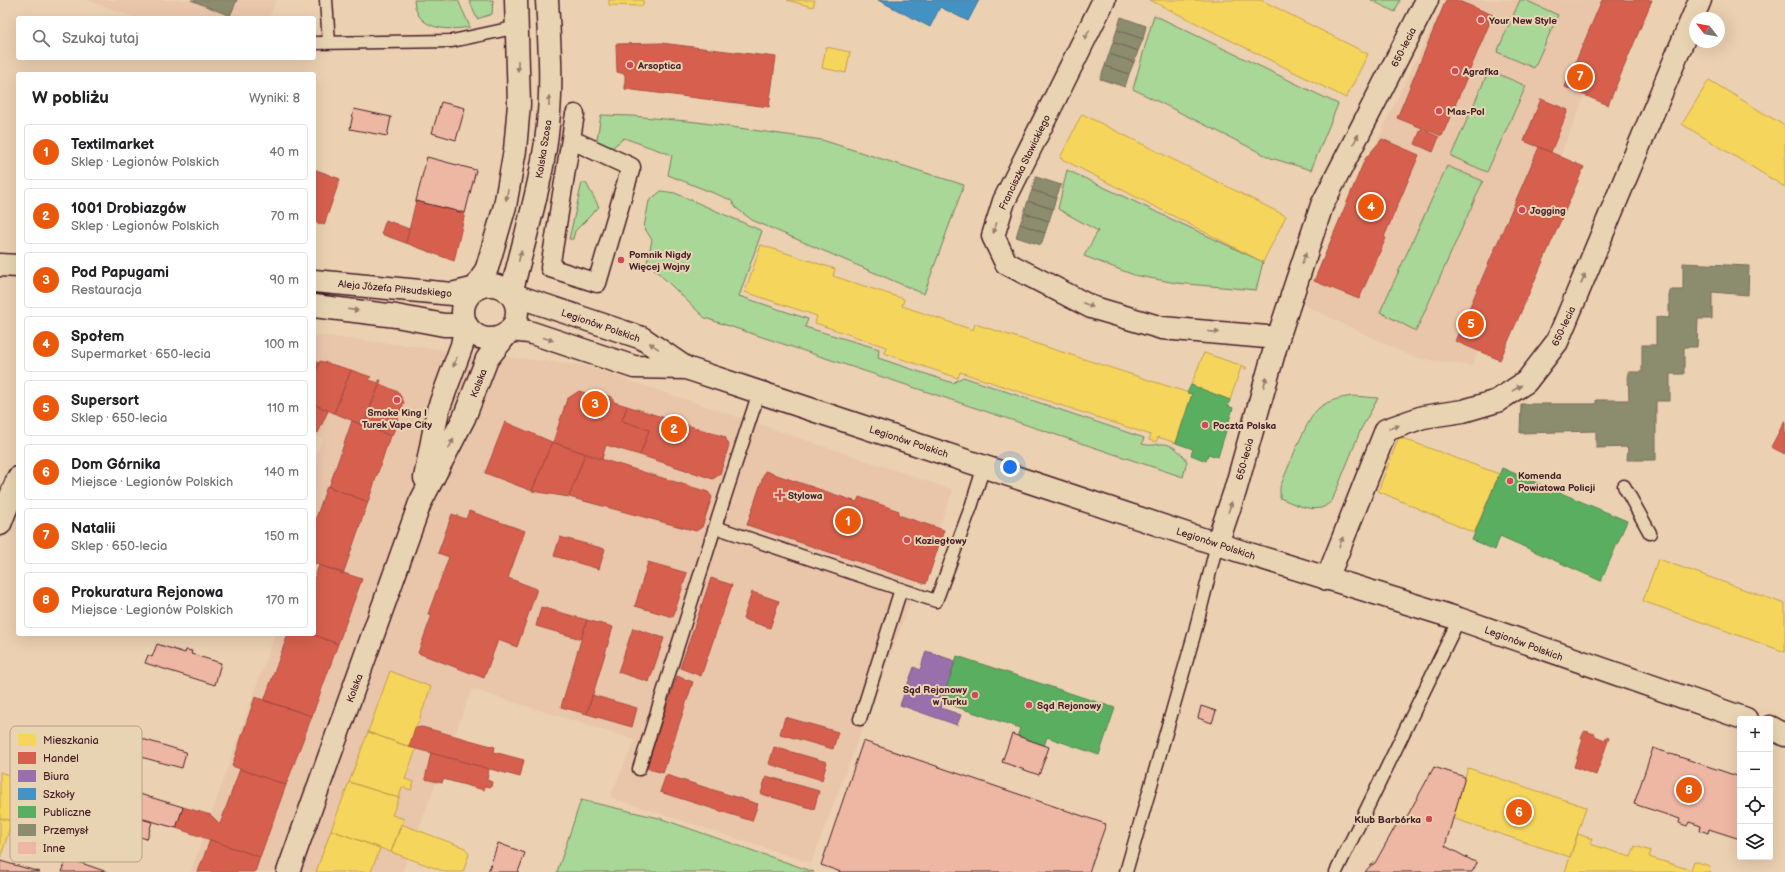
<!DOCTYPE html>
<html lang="pl">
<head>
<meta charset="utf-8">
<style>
	body { margin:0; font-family:"Balsamiq Sans",sans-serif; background:#f2f2f2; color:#202124 }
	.controls { position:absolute; right:12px; bottom:12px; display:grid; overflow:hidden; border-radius:4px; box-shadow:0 4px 16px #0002 }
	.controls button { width:36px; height:36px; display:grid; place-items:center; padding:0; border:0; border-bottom:1px solid #e0e0e0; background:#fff; color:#202124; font:20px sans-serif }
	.compass { position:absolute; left:1689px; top:12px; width:36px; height:36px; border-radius:50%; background:#fff; box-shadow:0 4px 16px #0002; rotate:301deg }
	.you { position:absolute; left:1010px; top:467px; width:14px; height:14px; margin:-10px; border:3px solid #fff; border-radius:50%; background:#1a73e8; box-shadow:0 0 0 6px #1a73e833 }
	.badge { display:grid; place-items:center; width:26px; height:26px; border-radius:50%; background:#ea580c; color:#fff; font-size:13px; font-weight:700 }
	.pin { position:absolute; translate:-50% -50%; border:2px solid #fff; box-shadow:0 1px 4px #0006 }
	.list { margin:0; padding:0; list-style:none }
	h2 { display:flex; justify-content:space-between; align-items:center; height:52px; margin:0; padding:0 16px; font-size:17px }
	h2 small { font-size:13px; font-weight:400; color:#757577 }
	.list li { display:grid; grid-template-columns:26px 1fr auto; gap:12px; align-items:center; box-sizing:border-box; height:56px; margin:0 8px 8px; padding:0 8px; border:1px solid #e0e0e0; border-radius:4px }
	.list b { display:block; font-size:15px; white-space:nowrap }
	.list p { margin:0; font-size:13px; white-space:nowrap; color:#757577 }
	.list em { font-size:13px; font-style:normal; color:#757577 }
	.icon { flex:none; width:22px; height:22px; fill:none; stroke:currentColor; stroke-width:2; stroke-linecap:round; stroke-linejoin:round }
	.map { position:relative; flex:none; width:1785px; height:872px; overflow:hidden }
	.search { position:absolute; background:#fff; box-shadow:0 4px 16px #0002; left:16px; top:16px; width:300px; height:44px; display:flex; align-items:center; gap:10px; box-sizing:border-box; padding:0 14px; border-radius:4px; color:#757577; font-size:15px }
	.panel { position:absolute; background:#fff; box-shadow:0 4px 16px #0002; left:16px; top:72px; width:300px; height:564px; border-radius:4px }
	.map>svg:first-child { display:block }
</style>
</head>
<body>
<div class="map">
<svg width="1785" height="872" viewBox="0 0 1785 872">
	<rect width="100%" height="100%" fill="#ebd0b1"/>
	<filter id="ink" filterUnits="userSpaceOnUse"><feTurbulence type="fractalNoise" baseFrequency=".025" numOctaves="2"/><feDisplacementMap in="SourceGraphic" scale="8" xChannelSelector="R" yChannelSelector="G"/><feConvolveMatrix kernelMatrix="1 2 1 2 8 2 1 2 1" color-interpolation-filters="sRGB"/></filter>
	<g filter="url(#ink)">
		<path fill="#e9c5aa" d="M88 0H276L269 18H136Z
			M1446 0H1625L1472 366 1413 357 1302 304 1395 103Z
			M314 335 586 366 953 490 811 863 610 797 635 740 472 689 402 872H191L275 634H314V461L323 437H314Z"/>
		<path fill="#a8d797" stroke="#797b61" d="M414 0H458L470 27C446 31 416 30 414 0Z
			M469 0H493L492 14 477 19Z
			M1371 0H1400L1395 12Z
			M1520 0H1525L1558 15 1534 68 1497 52Z
			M1154 15 1338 104 1311 170 1271 158 1133 89Z
			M1489 70 1526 86 1487 172 1451 156Z
			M601 115 632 116 697 122 822 140 964 185 924 294 752 220 736 208 731 200 668 175 672 155 624 138 607 152 596 145Z
			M1447 166 1483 181 1416 331 1380 312Z
			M1067 170 1263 262 1256 290 1176 283 1134 275 1084 256 1098 231 1058 209Z
			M582 183H586L599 207 575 231 573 239H569Z
			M661 191 675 193 762 231 739 296 808 319 805 327 879 349 878 358 953 383 963 377 1144 438 1142 444C1150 446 1154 445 1161 444 1173 443 1181 453 1187 461L1183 477 705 318 647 262 652 240 644 227 649 201Z
			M1353 396 1378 398 1361 429 1332 501C1329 503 1325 507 1321 508 1308 511 1292 503 1280 498V487C1287 471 1307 417 1319 408 1329 400 1340 398 1353 396Z
			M581 800 659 818 814 872H557Z"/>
		<path fill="#f6d55c" stroke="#c29e4d" d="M609 0H643V6L609 5Z
			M787 0H815L813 7Z
			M1150 0H1261L1368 54 1346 98Z
			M826 47 850 52 846 73 822 68Z
			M1709 80 1785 126V187L1682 124Z
			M1082 114 1286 216 1263 262 1060 158Z
			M761 245 835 269 833 276 904 299 902 306 973 330 975 324 1192 394 1176 443 1158 437 1156 442 1149 440 1151 435 960 372 958 378 884 353 886 347 815 323 817 316 745 292Z
			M1204 353 1246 367V369L1241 367 1230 400 1191 385Z
			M1399 437 1499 474 1474 533 1378 491Z
			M1658 559 1785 604V652L1643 601Z
			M390 671 431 687 420 717H421L415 728 409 747 368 732Z
			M368 732 416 749 405 779 414 782 411 790 402 787 399 798 349 782Z
			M1468 768 1586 807 1570 857 1452 818Z
			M0 772 24 780 12 821 0 818Z
			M349 782 399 798 392 815 404 819 391 852 331 830Z
			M0 818 12 821 0 859Z
			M401 824 465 848 469 854 463 872H446L391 852Z
			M331 830 380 848 371 872H316Z
			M1578 834 1592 839 1590 844 1631 857 1635 846 1651 851 1649 857 1691 870 1694 861 1710 866 1709 871 1711 872H1565Z"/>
		<path fill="#d6604d" stroke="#ac4c43" d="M1446 0H1456L1493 15 1442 136 1397 118Z
			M1602 0H1652L1608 105 1565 87Z
			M661 43 776 57 769 107 625 89V74L617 72 616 44Z
			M1541 99 1568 110 1551 152 1524 141Z
			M1421 129 1439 137 1433 152 1415 144Z
			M1382 139 1419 155 1384 237 1386 238 1359 299 1314 281 1365 159Z
			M1539 147 1584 167 1500 360 1455 341Z
			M314 169 340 179 324 225 314 222Z
			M416 201 465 213 454 261 406 243Z
			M386 220 409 229 406 243 381 234Z
			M314 361 319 363 314 377Z
			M320 361 351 370 334 413 314 404V377Z
			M351 370 371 377 369 380 379 383V380H381L363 425 334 413Z
			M380 384 398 392 404 402 392 436 363 425Z
			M579 391 599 397 604 395 612 397 614 402 627 406 622 421 649 430 640 455 606 445 602 459 553 442 567 399Z
			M314 404 328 411 318 433 314 431Z
			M627 406 725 437 729 445 720 474 713 479 640 455 649 430 622 421Z
			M1785 420V454L1771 447Z
			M352 421 390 436 368 502 329 487Z
			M505 422 552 442 532 491 485 473Z
			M552 442 585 454 569 497 532 491Z
			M585 454 708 492 712 497 702 527 696 531 569 497Z
			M765 471 857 502 859 497 899 511 898 515 944 530 926 584 747 525Z
			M327 486 368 502 343 574 314 563V524Z
			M469 511 525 531 508 578 537 589 517 647 498 640 484 678 418 653 432 615 428 614 449 557 438 553 452 514 466 519Z
			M560 537 605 549 599 569 554 556Z
			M648 562 687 573 673 617 635 606Z
			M319 565 362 579 338 644 311 634H314V579Z
			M711 578 732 585 701 676 680 668Z
			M752 592 779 601 770 628 743 619Z
			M541 607 587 620 581 639 536 626Z
			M587 620 613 627 587 714 561 707Z
			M633 628 664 638 649 682 618 672Z
			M288 634H311L338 644 312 716 264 701Z
			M677 676 693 682 663 773 646 768Z
			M592 695 637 708 632 727 587 714Z
			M255 697 312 716 286 785 232 766Z
			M785 717 838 732 833 749 780 734Z
			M422 727 495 747 494 752 524 760 520 777 409 747 415 728Z
			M1584 731 1595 734V736L1605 740 1606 737 1609 738 1596 775 1574 767 1583 739H1581Z
			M774 747 827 762 822 780 769 764Z
			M431 753 489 769 487 780 492 782 491 787 485 786 484 790 443 779 442 783 425 779Z
			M240 769 286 785 260 857 176 828 183 807 211 815 220 824Z
			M666 775 758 804 752 821 660 792Z
			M766 776 819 791 814 809 761 794Z
			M210 840 260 857 255 872H198Z"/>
		<path fill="#9970ab" stroke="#815885" d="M926 651 955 661 942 702 943 703 941 708 961 715 957 725 900 705 914 667 920 670Z"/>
		<path fill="#4393c3" stroke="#457095" d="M878 0H979L968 21 940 7 930 27Z"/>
		<path fill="#5aae61" stroke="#558351" d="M1191 385 1230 400 1228 406 1233 408 1218 457 1208 454 1206 461 1191 455 1193 449 1176 443 1192 394 1187 393Z
			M1502 468 1627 521 1601 581 1500 536 1495 550 1472 540Z
			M957 656 1115 708 1099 755 1047 737 1044 746 1017 737 1020 728 942 702Z"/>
		<path fill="#8c8c6e" stroke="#786b5a" d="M191 0H237L230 16Z
			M1121 17 1146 26 1143 39 1117 30Z
			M1117 30 1143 39 1138 51 1113 42Z
			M1113 42 1138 51 1134 62 1109 54Z
			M1109 54 1134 62 1129 74 1105 66Z
			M1105 66 1129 74 1125 87 1100 79Z
			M1036 177 1061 185 1056 198 1032 190Z
			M1032 190 1056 198 1053 209 1028 201Z
			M1028 201 1053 209 1049 221 1024 213Z
			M1024 213 1049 221 1045 233 1020 224Z
			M1020 224 1045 233 1041 245 1016 237Z
			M1683 263 1749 266 1748 295 1712 292V319H1698L1697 347H1684V374H1670V401H1656V460H1627L1628 447 1596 448V431L1520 433 1521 404H1596V400H1629L1628 372H1642V345H1656V317L1669 318V290H1683Z"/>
		<path fill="#eeb7a4" stroke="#4a1f2b" d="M441 102 465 108 456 140 432 133Z
			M354 109 391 117 387 136 350 129Z
			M427 157 476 170 465 213 416 201Z
			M157 644 185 653 186 650 192 651 191 654 221 663 215 685 145 663 148 655 152 657Z
			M1201 706 1216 711 1212 723 1198 718Z
			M119 732 186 752 182 768 137 756V754L115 747Z
			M1012 734 1049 747 1039 775 1002 762Z
			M863 741 1106 824 1089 872H841L821 865Z
			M1653 748 1740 777V839L1709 829 1708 833 1700 830 1701 826 1689 822 1687 826 1679 823 1680 819 1634 804Z
			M1434 767 1465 777 1445 846 1477 863 1472 872H1365L1370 866 1375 863 1399 820 1404 822Z
			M136 793 183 807 176 828 129 815Z
			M84 803 152 822 147 839 80 820Z
			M498 843 525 853 518 872H488Z
			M67 858 107 872H62Z
			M0 861 40 872H0Z"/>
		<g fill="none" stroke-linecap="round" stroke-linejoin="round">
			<defs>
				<path id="service" d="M326 0 329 43
					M314 43 452 41 518 27
					M1624 486 1650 533
					M715 527 759 392
					M860 719 901 589
					M639 769 715 527 936 601 971 507 984 466
					M1126 872 1194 635 1217 544
					M1336 872 1459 619"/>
				<path id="pedestrian" d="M572 140 631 167 597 283 550 268 575 114"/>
				<path id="minor" d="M1104 0 1004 201 993 236 1006 263 1091 307 1162 328 1278 338
					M425 478 438 410 462 345 466 325
					M0 524 18 478
					M1217 544 1235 491 1278 338 1322 205 1427 0
					M1327 579 1386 430 1423 417 1463 411 1497 401 1526 382 1557 342 1700 0
					M288 872 420 503 464 418 487 359 510 330"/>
				<path id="tertiary" d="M547 0C549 37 552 76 549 113 545 174 525 235 511 294L642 338 686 368 1217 544 1459 619 1746 719
					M0 265 18 266
					M314 281 452 294 476 288 487 268 505 206 515 150 519 104 516 0
					M463 312a27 27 0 1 1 54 0a27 27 0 1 1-54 0Z
					M314 306 396 316 444 325H466
					M510 330 529 332 634 367 686 368
					M1770 727 1785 735"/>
			</defs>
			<use href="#service" stroke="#4a1f2b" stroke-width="15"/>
			<use href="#pedestrian" stroke="#4a1f2b" stroke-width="21"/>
			<use href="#minor" stroke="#4a1f2b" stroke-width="25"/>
			<use href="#tertiary" stroke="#4a1f2b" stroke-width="25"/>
			<use href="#service" stroke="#e8d4b2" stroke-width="12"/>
			<use href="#pedestrian" stroke="#e8d4b2" stroke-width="18"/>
			<use href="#minor" stroke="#e8d4b2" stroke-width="22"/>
			<use href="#tertiary" stroke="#e8d4b2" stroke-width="22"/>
		</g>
		<defs><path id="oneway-solid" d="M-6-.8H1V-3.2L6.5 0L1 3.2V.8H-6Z"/></defs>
		<g fill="#997a6e">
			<use href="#oneway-solid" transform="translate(1087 35) rotate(117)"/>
			<use href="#oneway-solid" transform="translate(518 66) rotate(90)"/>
			<use href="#oneway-solid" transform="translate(549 101) rotate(-90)"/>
			<use href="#oneway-solid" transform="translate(1356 139) rotate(-63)"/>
			<use href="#oneway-solid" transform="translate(507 195) rotate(100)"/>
			<use href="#oneway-solid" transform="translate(995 228) rotate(108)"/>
			<use href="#oneway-solid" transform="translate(520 256) rotate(-76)"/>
			<use href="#oneway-solid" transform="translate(1304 258) rotate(-71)"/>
			<use href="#oneway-solid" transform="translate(1583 279) rotate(-67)"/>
			<use href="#oneway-solid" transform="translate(1088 305) rotate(24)"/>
			<use href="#oneway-solid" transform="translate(353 310) rotate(7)"/>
			<use href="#oneway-solid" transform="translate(1214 332) rotate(5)"/>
			<use href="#oneway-solid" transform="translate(548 339) rotate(18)"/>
			<use href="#oneway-solid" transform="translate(654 346) rotate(-146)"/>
			<use href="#oneway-solid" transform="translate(455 362) rotate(110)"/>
			<use href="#oneway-solid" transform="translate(1265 382) rotate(-75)"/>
			<use href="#oneway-solid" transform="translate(1517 388) rotate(-33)"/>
			<use href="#oneway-solid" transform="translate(1394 427) rotate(-19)"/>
			<use href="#oneway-solid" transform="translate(451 444) rotate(-62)"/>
			<use href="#oneway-solid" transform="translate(1230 507) rotate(-71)"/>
			<use href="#oneway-solid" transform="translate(1341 542) rotate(-69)"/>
		</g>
	</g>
	<g fill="#d1495b" stroke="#e8d4b2" stroke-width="1.5">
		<circle cx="1481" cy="20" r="4"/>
		<circle cx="630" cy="65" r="4"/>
		<circle cx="1455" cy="71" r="4"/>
		<circle cx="1439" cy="111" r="4"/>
		<circle cx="1522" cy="210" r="4"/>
		<circle cx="621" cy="260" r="4"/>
		<circle cx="397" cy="400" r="4"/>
		<circle cx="1205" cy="425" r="4"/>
		<circle cx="1510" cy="481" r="4"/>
		<path d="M778 489h4v4h4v4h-4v4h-4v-4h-4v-4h4z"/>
		<circle cx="907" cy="540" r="4"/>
		<circle cx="975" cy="695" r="4"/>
		<circle cx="1029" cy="705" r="4"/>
		<circle cx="1429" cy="819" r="4"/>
	</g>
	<g text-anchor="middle" stroke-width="4" stroke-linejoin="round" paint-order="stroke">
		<g font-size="10" font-weight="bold" fill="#4a1f2b" stroke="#e8d4b2" text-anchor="start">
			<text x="1489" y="24">Your New Style</text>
			<text x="638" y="69">Arsoptica</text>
			<text x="1463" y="75">Agrafka</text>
			<text x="1447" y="115">Mas-Pol</text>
			<text x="1530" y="214">Jogging</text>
			<text x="629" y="258">Pomnik Nigdy<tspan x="629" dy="12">Więcej Wojny</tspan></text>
			<text x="397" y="416" text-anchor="middle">Smoke King |<tspan x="397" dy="12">Turek Vape City</tspan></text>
			<text x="1213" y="429">Poczta Polska</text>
			<text x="1518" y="479">Komenda<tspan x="1518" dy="12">Powiatowa Policji</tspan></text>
			<text x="788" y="499">Stylowa</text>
			<text x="915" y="544">Koziegłowy</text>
			<text x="967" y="693" text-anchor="end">Sąd Rejonowy<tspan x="967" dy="12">w Turku</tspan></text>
			<text x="1037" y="709">Sąd Rejonowy</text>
			<text x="1421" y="823" text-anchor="end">Klub Barbórka</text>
		</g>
		<g font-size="10" fill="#4a1f2b" stroke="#e8d4b2">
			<text transform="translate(1403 47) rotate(-63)" y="4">650-lecia</text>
			<text transform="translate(543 149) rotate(-81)" y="4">Kolska Szosa</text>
			<text transform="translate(1024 162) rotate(-64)" y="4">Franciszka Stawickiego</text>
			<text transform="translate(395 288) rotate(5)" y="4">Aleja Józefa Piłsudskiego</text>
			<text transform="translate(601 325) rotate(19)" y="4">Legionów Polskich</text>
			<text transform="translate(1563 326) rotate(-65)" y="4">650-lecia</text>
			<text transform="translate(478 383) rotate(-69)" y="4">Kolska</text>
			<text transform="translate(909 441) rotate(18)" y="4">Legionów Polskich</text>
			<text transform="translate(1244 459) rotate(-75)" y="4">650-lecia</text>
			<text transform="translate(1216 543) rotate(18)" y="4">Legionów Polskich</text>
			<text transform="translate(1524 643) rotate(20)" y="4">Legionów Polskich</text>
			<text transform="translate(354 688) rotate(-70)" y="4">Kolska</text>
		</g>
	</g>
	<rect x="10" y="726" width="132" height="136" rx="6" fill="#e8d4b2" stroke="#b99e8a" stroke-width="1"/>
	<rect x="18" y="734" width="18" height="12" fill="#f6d55c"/>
	<rect x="18" y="752" width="18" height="12" fill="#d6604d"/>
	<rect x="18" y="770" width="18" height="12" fill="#9970ab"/>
	<rect x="18" y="788" width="18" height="12" fill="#4393c3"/>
	<rect x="18" y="806" width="18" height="12" fill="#5aae61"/>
	<rect x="18" y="824" width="18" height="12" fill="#8c8c6e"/>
	<rect x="18" y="842" width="18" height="12" fill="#eeb7a4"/>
	<g font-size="11" fill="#4a1f2b">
		<text x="43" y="744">Mieszkania</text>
		<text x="43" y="762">Handel</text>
		<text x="43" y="780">Biura</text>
		<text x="43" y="798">Szkoły</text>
		<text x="43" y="816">Publiczne</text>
		<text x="43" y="834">Przemysł</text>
		<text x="43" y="852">Inne</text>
	</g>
</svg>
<div class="controls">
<button>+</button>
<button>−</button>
<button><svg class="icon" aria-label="locate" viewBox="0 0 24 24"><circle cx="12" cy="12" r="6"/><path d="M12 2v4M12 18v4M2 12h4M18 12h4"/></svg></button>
<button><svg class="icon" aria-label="layers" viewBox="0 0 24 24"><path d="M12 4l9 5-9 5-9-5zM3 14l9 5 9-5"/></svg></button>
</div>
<svg class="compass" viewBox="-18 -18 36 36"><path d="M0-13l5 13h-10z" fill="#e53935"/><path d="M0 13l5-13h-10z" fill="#757577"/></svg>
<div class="you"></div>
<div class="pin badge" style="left:848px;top:521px">1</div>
<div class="pin badge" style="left:674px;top:429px">2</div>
<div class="pin badge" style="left:595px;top:404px">3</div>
<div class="pin badge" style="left:1371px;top:207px">4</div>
<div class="pin badge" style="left:1471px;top:324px">5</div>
<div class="pin badge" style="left:1519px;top:812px">6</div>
<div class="pin badge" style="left:1580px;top:77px">7</div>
<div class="pin badge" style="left:1689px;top:790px">8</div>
<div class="search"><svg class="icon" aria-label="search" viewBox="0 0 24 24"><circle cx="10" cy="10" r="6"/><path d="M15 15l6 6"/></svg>Szukaj tutaj</div>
<section class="panel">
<h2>W pobliżu<small>Wyniki: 8</small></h2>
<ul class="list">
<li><span class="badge">1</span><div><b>Textilmarket</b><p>Sklep · Legionów Polskich</p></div><em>40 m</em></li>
<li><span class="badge">2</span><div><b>1001 Drobiazgów</b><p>Sklep · Legionów Polskich</p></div><em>70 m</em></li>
<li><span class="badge">3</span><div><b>Pod Papugami</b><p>Restauracja</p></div><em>90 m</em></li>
<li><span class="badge">4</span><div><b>Społem</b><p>Supermarket · 650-lecia</p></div><em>100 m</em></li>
<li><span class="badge">5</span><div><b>Supersort</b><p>Sklep · 650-lecia</p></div><em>110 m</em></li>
<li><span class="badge">6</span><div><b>Dom Górnika</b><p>Miejsce · Legionów Polskich</p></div><em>140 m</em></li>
<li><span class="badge">7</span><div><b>Natalii</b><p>Sklep · 650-lecia</p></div><em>150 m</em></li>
<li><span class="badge">8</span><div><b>Prokuratura Rejonowa</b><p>Miejsce · Legionów Polskich</p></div><em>170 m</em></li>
</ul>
</section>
</div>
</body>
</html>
